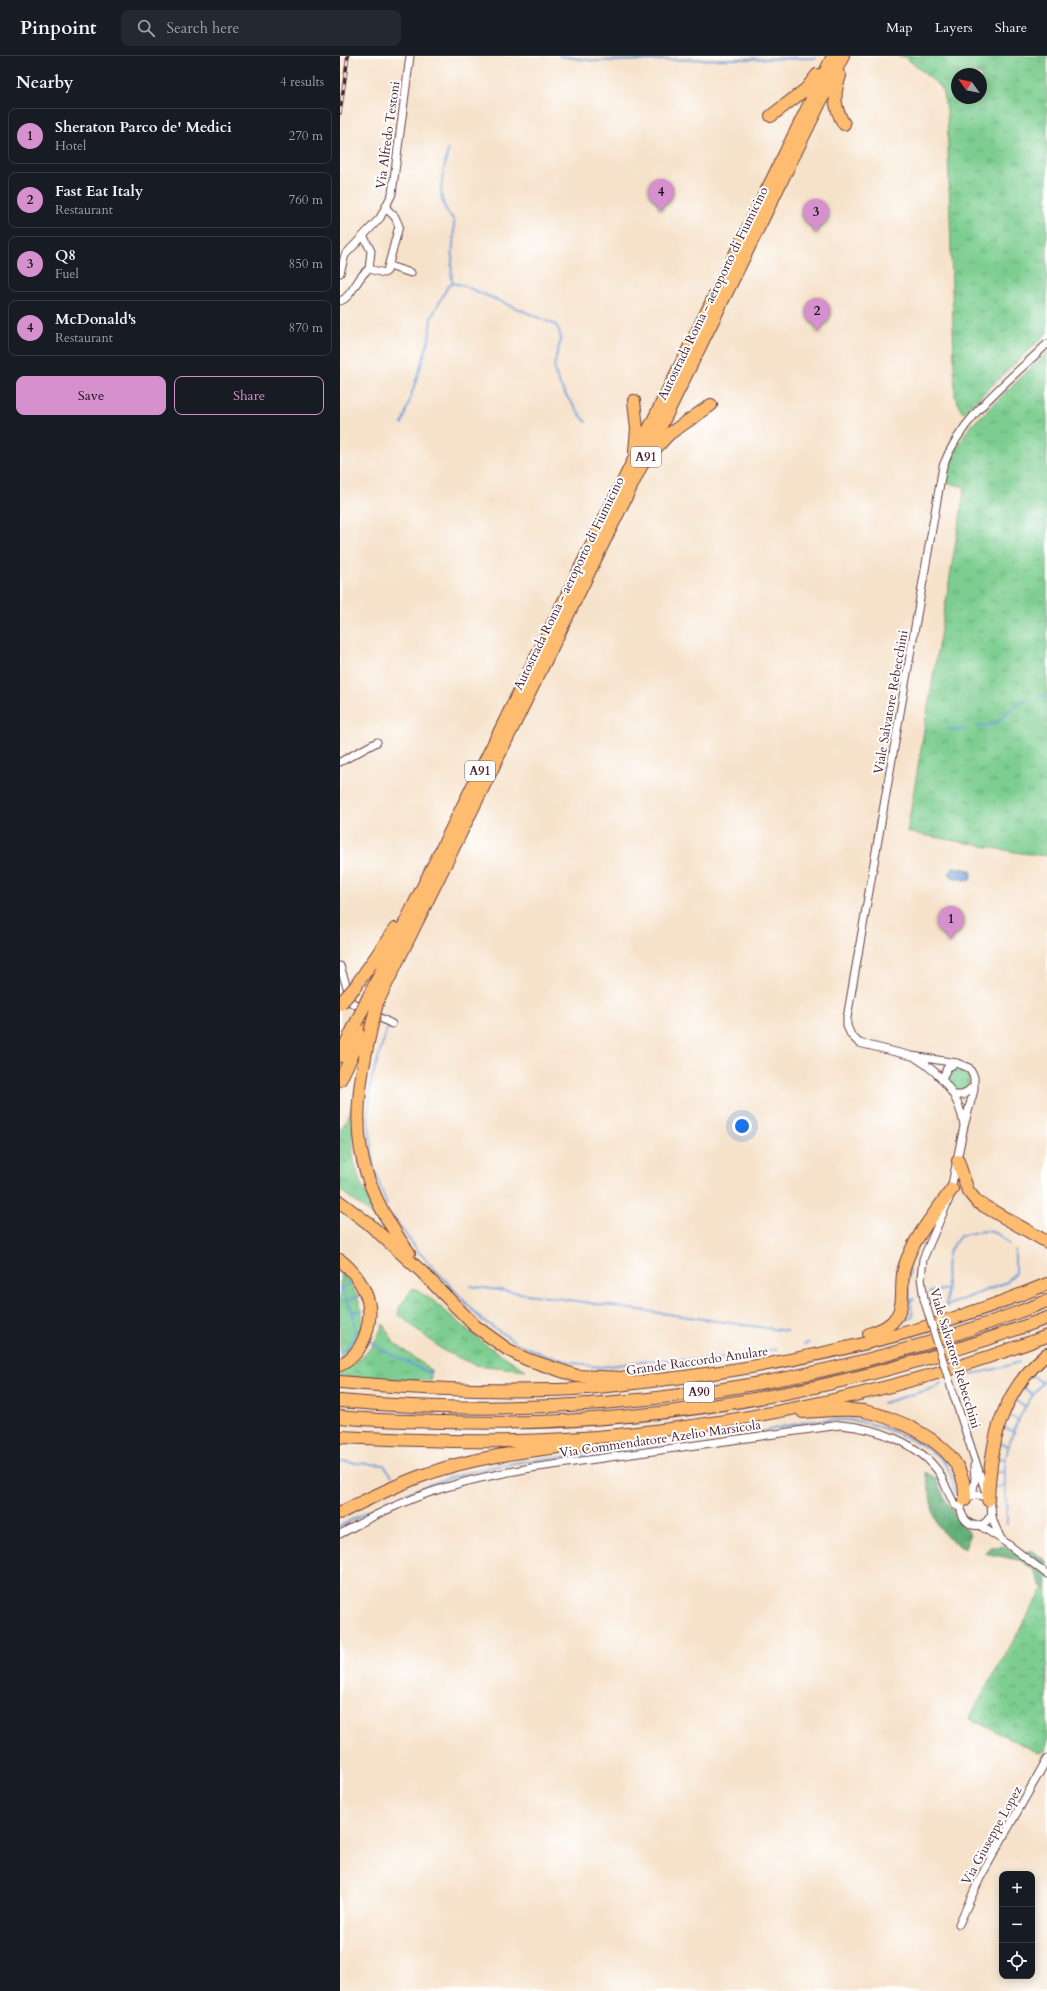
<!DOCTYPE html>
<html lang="en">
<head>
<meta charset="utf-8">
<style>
	body { margin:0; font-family:Cardo,serif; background:#242831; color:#f1f3f6 }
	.controls { position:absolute; right:12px; bottom:12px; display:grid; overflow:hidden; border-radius:8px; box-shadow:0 2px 10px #0003 }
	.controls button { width:36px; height:36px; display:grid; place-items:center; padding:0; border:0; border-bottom:1px solid #363941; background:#171b24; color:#f1f3f6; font:20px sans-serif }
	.compass { position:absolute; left:611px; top:12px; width:36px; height:36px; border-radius:50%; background:#171b24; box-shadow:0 2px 10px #0003; rotate:303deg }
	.you { position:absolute; left:402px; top:1070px; width:14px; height:14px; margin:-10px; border:3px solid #fff; border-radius:50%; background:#1a73e8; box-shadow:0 0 0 6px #1a73e833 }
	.badge { display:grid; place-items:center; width:26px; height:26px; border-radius:50%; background:#d690ce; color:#111; font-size:13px; font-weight:700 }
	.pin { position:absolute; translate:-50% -33px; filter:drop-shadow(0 1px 2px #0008) }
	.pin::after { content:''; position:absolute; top:21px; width:14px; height:12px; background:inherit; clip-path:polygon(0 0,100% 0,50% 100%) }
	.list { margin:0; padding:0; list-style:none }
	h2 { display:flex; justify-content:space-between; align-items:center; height:52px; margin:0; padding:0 16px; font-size:17px }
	h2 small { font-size:13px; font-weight:400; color:#9ea1a6 }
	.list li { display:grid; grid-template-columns:26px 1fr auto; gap:12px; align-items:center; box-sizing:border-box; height:56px; margin:0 8px 8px; padding:0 8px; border:1px solid #363941; border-radius:8px }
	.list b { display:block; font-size:15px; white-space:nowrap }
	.list p { margin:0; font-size:13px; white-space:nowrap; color:#9ea1a6 }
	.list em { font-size:13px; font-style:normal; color:#9ea1a6 }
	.actions { display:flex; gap:8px; padding:12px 16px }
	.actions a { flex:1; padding:9px 0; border:1px solid #d690ce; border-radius:8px; text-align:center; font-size:14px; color:#d690ce }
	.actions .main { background:#d690ce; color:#111 }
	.icon { flex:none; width:22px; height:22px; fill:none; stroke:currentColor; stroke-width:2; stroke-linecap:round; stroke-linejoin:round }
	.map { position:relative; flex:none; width:707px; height:1935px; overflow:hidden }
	header { display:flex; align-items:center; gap:24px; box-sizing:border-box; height:56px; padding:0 20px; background:#171b24; border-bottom:1px solid #363941 }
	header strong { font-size:19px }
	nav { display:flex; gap:22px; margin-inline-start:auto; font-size:14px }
	.search { width:280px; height:36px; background:#242831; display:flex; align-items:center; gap:10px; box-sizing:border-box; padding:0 14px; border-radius:8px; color:#9ea1a6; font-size:15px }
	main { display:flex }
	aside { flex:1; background:#171b24 }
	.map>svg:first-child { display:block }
</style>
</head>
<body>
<header>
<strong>Pinpoint</strong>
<div class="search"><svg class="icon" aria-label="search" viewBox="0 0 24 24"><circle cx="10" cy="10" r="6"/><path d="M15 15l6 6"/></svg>Search here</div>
<nav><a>Map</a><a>Layers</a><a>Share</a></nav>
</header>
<main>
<aside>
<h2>Nearby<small>4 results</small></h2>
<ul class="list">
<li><span class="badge">1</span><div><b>Sheraton Parco de' Medici</b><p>Hotel</p></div><em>270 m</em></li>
<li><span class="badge">2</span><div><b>Fast Eat Italy</b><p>Restaurant</p></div><em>760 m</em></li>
<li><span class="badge">3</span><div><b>Q8</b><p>Fuel</p></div><em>850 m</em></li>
<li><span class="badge">4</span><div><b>McDonald's</b><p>Restaurant</p></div><em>870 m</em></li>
</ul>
<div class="actions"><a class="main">Save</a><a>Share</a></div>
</aside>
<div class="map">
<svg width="707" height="1935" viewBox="0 0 707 1935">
	<defs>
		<pattern id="grass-tufts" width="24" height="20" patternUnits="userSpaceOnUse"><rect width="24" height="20" fill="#7ccd8f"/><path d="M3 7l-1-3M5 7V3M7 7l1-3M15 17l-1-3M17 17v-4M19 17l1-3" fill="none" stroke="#68a675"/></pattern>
		<pattern id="forest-crowns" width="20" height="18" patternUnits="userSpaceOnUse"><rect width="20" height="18" fill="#65b07a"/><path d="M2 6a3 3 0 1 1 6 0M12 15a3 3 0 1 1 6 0" fill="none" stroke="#558f64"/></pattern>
		<pattern id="park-crowns" width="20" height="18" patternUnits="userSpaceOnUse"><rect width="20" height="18" fill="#7ccd8f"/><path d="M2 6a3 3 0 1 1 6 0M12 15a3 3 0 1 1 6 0" fill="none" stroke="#68a675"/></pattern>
		<pattern id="water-ripples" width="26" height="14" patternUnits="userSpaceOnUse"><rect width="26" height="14" fill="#6e9dd7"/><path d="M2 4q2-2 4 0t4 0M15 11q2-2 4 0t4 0" fill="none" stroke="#5c7faf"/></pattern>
	</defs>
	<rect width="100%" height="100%" fill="#fff"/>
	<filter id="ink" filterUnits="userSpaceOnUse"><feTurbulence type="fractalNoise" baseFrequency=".025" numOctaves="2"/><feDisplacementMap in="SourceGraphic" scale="8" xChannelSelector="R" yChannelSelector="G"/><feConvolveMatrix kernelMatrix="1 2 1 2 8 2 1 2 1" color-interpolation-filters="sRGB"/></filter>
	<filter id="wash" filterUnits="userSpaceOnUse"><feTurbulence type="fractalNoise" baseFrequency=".012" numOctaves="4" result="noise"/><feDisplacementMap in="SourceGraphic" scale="16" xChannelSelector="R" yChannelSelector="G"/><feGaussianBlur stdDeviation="0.9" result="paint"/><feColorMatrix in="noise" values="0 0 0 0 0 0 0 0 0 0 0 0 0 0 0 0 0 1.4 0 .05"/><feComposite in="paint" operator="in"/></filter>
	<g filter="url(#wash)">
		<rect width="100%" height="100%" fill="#f6e2ca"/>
		<path fill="url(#grass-tufts)" stroke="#63765d" fill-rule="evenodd" d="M558 0H707V277L623 357 615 340 607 54 601 31 565 1ZM617 18H641V42H617Z
			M707 296V800L681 797 567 776 625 431 606 426 614 398 629 372Z
			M614 1012C627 1010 636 1027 623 1035L616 1034 609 1027 608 1018Z
			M12 1049 13 1101 20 1126 36 1158 35 1161 0 1134V1074L7 1064Z
			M0 1215C18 1234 31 1265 16 1289 12 1295 5 1300 0 1304Z
			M73 1232 92 1244 146 1289 186 1314 135 1309 104 1295 59 1259V1252Z
			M43 1268 54 1287 91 1314V1325L0 1320V1314C24 1305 34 1291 43 1268Z"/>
		<path fill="url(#forest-crowns)" stroke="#586852" d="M585 1416 596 1422 605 1443 620 1467 630 1478 625 1493C587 1473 595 1452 585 1416Z
			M666 1490 679 1499 691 1494 707 1506V1532L701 1530 694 1514 682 1505 644 1497 650 1491Z"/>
		<path fill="url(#park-crowns)" stroke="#63765d" d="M704 1531 707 1532V1694L699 1697 629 1662Z"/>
		<path fill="url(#water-ripples)" stroke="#5c5e81" d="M613 811 631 814 632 820 629 825 612 821 609 817Z"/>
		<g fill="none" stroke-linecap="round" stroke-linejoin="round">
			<path stroke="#6e9dd7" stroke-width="2" d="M219 0 256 5 475 2
				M108 94C103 120 93 144 114 164 115 186 110 205 112 227
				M62 368 89 284 91 262 108 230 112 227 122 229 216 269C228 286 211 299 215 316 220 335 235 351 246 366
				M696 641 702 640 707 642
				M637 671 655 668 670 654 688 642
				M607 673 625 674
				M585 674H587
				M47 1149 34 1113 28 1059 31 1025 48 970
				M52 1160 77 1194 141 1263 177 1287 206 1300 244 1309 260 1311 318 1304H368L437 1293
				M669 1188C653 1169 641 1175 620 1180 616 1186 610 1192 608 1199 603 1216 610 1233 606 1250L667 1226 675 1217V1194
				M568 1224 570 1214
				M130 1230 447 1275
				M0 1233C13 1252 26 1281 0 1296
				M0 1233 14 1226
				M590 1236 608 1233
				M7 1245 20 1239
				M570 1245 574 1243
				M13 1256 23 1255
				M563 1265 573 1261 568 1230
				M28 1284 43 1294 91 1318
				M464 1288 469 1287
				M692 1319 702 1327
				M618 1321 660 1312 679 1306
				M683 1331 693 1339
				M674 1344 685 1350
				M543 1347 594 1332 601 1327
				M667 1358 679 1365
				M662 1371 675 1376
				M410 1378C441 1372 474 1362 506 1364 533 1365 582 1384 601 1403 611 1413 613 1425 615 1439
				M659 1387 669 1390
				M307 1392 318 1391
				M657 1402 666 1403
				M0 1406 44 1409 52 1420
				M654 1416H665
				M653 1431 666 1430
				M667 1468C667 1449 664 1428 665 1409 668 1377 686 1345 707 1321
				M0 1470C32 1453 66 1436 100 1425 161 1404 229 1400 293 1394"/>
		</g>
	</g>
	<g filter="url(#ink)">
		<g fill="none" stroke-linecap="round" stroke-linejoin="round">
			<defs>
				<path id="minor" d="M24 181 31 195 29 213
					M49 210 71 217
					M0 217 5 199 40 162 52 138 70 0
					M0 245C12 242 17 220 29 213L44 217 47 215 59 170 55 161 46 152
					M0 706 37 686
					M0 910 12 947 52 968
					M576 1002C602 1018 619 1039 624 1069
					M602 1024 607 1012 616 1007
					M614 1039H623L634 1030
					M584 1243 581 1222 583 1203 609 1143 624 1070 634 1034V1021L629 1012 617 1007 572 1000 519 987 511 979 507 970V962L603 410C622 359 669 325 707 288
					M613 1337 645 1434
					M632 1439 635 1423 634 1410
					M651 1459C637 1486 607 1454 629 1441 638 1436 649 1441 651 1450 652 1454 651 1457 652 1460 653 1467 658 1476 661 1483
					M639 1469 661 1483 707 1518
					M0 1478C19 1468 38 1457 58 1449 100 1430 145 1420 191 1412L500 1369C536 1372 579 1386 600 1418 605 1428 609 1439 615 1449L621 1452
					M619 1868 640 1822 707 1703"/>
				<path id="motorway" d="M500 20C493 38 494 52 504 68
					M431 60 466 33 477 19
					M294 345 297 373 295 395
					M316 392 329 378 371 349
					M15 931 55 873
					M28 942 493 0
					M37 947 503 0
					M30 977C9 1071 13 1118 69 1197
					M0 1000 16 967
					M0 1024 25 973
					M618 1105 628 1135 637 1146 707 1186
					M0 1146 29 1168 82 1216 135 1270 167 1293 186 1303 237 1320 284 1322
					M0 1204C10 1212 20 1224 25 1236 36 1261 25 1297 0 1309
					M529 1278C540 1274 550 1271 557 1260 566 1246 559 1225 565 1209 574 1181 596 1156 612 1133
					M0 1326C70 1332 140 1336 210 1334 243 1334 277 1329 311 1325 445 1310 582 1280 707 1228
					M0 1345C238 1367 485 1334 707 1245
					M463 1356C483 1355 504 1352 524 1355 554 1361 604 1383 618 1412 624 1423 625 1432 625 1444
					M0 1361C35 1365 70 1365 105 1366 311 1372 515 1334 707 1262
					M0 1381C92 1385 186 1389 278 1379 424 1364 570 1332 707 1280
					M648 1444C651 1386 659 1338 707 1298
					M0 1457C28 1443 57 1428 87 1418 137 1400 190 1395 243 1388"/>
			</defs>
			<use href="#minor" stroke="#643c43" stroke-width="9"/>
			<use href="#motorway" stroke="#643c43" stroke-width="14"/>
			<use href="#minor" stroke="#fff" stroke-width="7"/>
			<use href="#motorway" stroke="#fdbc70" stroke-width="12"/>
			<defs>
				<path id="rail" d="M0 57 8 0"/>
			</defs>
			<use href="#rail" stroke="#4a1f2b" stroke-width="3.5"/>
			<use href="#rail" stroke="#fff" stroke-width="2" stroke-dasharray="6" stroke-linecap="butt"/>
			<defs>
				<path id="minor-bridge" d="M584 1243 613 1337"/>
				<path id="motorway-bridge" d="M0 948 15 931
					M16 967 28 942
					M30 977 37 947"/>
			</defs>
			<use href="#minor-bridge" stroke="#643c43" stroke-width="9" stroke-linecap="butt"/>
			<use href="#motorway-bridge" stroke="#643c43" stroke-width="14" stroke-linecap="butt"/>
			<use href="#minor-bridge" stroke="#fff" stroke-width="7"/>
			<use href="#motorway-bridge" stroke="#fdbc70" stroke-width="12"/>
		</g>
	</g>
	<g text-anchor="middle" stroke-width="4" stroke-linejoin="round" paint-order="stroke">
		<g fill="#fff" stroke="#80626b" stroke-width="1">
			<rect x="291" y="391" width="30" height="20" rx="3"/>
			<rect x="125" y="705" width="30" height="20" rx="3"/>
			<rect x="344" y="1326" width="30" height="20" rx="3"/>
		</g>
		<g font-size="12" font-weight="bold" fill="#4a1f2b">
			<text x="306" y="405">A91</text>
			<text x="140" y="719">A91</text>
			<text x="359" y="1340">A90</text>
		</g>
		<g font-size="13" fill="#4a1f2b" stroke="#fff">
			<text transform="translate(47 79) rotate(-82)" y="5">Via Alfredo Testoni</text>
			<text transform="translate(372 237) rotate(-64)" y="5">Autostrada Roma - aeroporto di Fiumicino</text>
			<text transform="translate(228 527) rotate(-64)" y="5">Autostrada Roma - aeroporto di Fiumicino</text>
			<text transform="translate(550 646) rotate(-80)" y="5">Viale Salvatore Rebecchini</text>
			<text transform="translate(616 1302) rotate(73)" y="5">Viale Salvatore Rebecchini</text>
			<text transform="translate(357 1304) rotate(-8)" y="5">Grande Raccordo Anulare</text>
			<text transform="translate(320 1382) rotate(-8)" y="5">Via Commendatore Azelio Marsicola</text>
			<text transform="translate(651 1779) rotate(-61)" y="5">Via Giuseppe Lopez</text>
		</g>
	</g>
</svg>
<div class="controls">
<button>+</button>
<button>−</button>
<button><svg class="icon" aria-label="locate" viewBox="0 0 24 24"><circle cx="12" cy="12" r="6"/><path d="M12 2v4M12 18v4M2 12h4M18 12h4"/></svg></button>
</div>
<svg class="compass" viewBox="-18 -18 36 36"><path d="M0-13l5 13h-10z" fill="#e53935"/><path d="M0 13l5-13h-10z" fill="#9ea1a6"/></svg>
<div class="you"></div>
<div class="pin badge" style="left:611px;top:883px">1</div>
<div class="pin badge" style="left:477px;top:275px">2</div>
<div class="pin badge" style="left:476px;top:176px">3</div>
<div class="pin badge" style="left:321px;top:156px">4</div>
</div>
</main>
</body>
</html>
